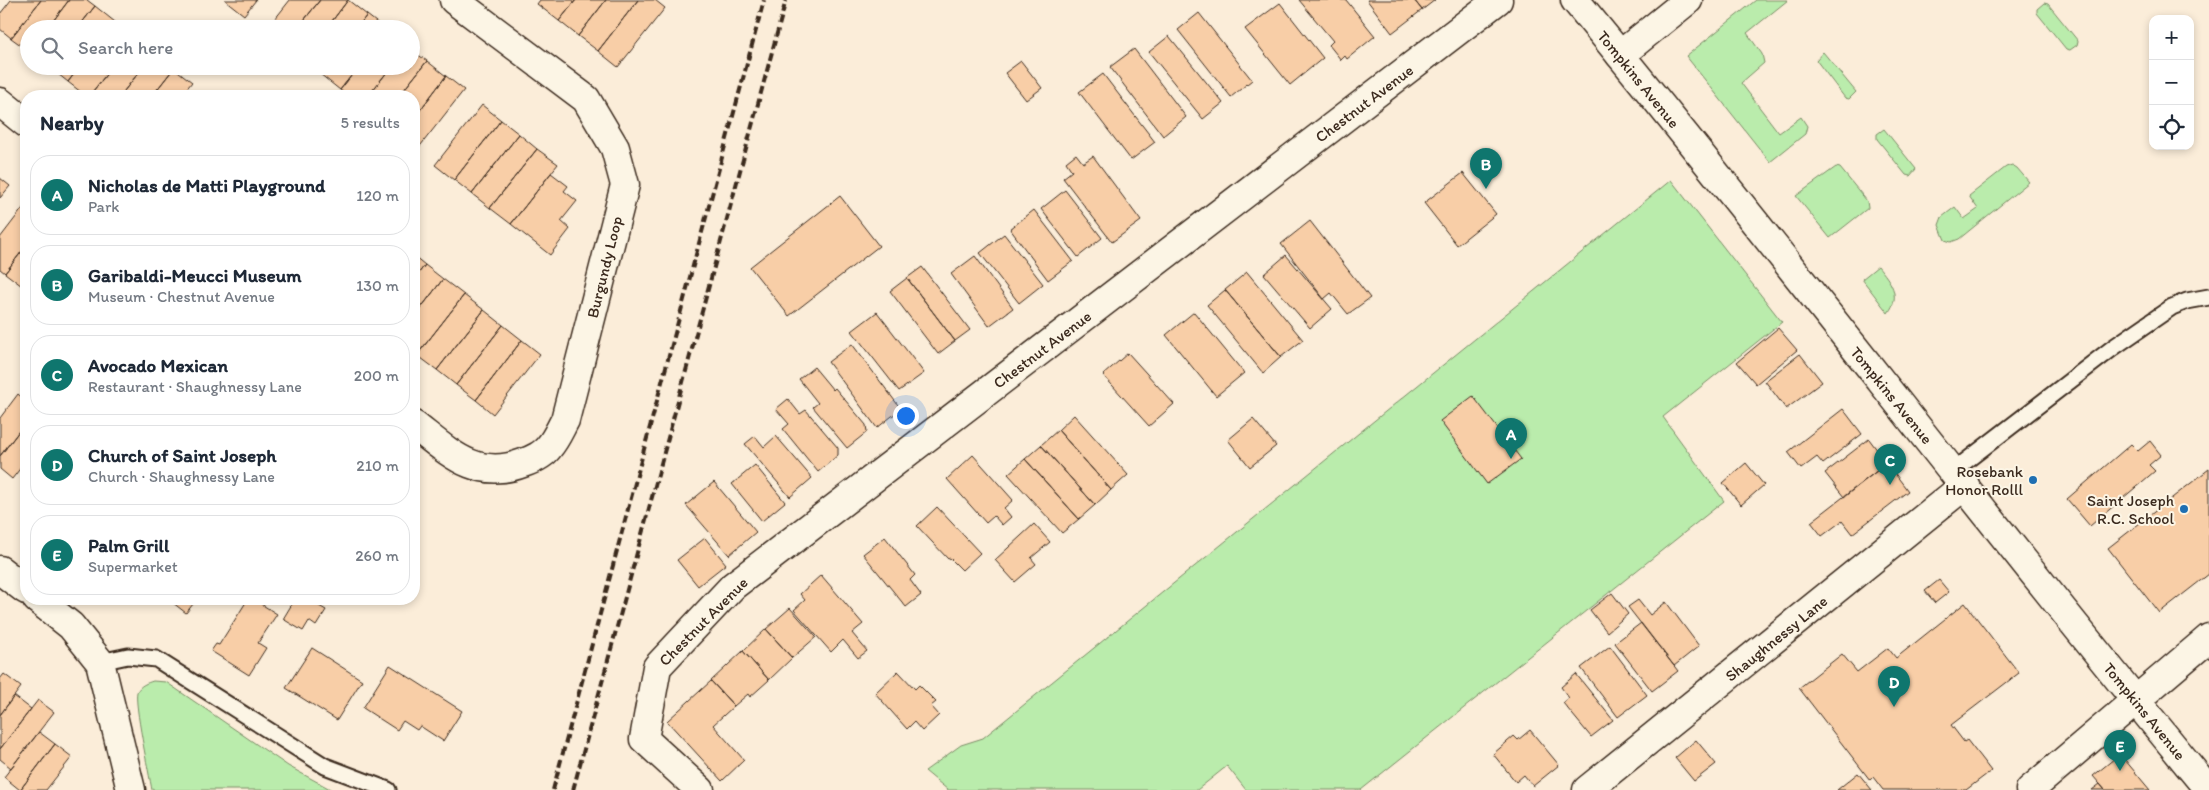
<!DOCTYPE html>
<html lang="en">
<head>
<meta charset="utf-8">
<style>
	body { margin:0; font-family:Itim,sans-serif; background:#f6f6f7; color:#1f2937 }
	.controls { position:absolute; right:15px; top:15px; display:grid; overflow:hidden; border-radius:10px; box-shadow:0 2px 8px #0003 }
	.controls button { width:45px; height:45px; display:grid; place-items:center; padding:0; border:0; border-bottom:1px solid #e0e1e3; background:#fff; color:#1f2937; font:25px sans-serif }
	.you { position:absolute; left:905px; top:415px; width:18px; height:18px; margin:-12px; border:4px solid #fff; border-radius:50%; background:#1a73e8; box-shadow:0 0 0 8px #1a73e833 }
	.badge { display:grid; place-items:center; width:32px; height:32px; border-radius:50%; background:#0f766e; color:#fff; font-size:16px; font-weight:700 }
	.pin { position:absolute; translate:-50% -41px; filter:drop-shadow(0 1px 2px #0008) }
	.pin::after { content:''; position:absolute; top:26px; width:18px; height:15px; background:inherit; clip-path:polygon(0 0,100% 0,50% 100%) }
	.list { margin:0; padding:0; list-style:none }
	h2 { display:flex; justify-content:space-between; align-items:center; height:65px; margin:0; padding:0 20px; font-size:21px }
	h2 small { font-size:16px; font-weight:400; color:#747a83 }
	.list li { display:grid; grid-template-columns:32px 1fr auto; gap:15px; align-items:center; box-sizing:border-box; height:80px; margin:0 10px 10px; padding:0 10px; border:1px solid #e0e1e3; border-radius:20px }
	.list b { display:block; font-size:19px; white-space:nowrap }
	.list p { margin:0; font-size:16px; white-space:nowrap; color:#747a83 }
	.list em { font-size:16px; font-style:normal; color:#747a83 }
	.icon { flex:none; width:28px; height:28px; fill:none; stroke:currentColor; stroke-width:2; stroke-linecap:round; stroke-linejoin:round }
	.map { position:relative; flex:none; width:2209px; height:790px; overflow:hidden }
	.search { position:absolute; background:#fff; box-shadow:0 2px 8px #0003; left:20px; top:20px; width:400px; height:55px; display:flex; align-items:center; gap:12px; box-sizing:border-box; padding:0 18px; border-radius:28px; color:#747a83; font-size:19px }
	.panel { position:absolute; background:#fff; box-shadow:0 2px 8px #0003; left:20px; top:90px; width:400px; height:515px; border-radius:20px }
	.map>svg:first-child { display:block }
</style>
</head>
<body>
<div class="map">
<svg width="2209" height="790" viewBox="0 0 2209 790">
	<rect width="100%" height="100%" fill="#fbedd9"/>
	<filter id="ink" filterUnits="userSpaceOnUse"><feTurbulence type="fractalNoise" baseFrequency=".02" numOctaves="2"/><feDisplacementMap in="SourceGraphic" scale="10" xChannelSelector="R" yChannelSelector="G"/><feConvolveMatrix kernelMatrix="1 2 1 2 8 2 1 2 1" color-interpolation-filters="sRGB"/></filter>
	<g filter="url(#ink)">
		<path fill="#baecac" stroke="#7a8b65" d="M1756 0H1788L1747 33 1762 54 1764 63 1741 83 1779 133 1801 117 1807 126 1805 134 1770 162 1686 56Z
			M2044 3 2048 4 2078 41 2077 45 2070 50 2066 49 2037 13V9Z
			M1823 52 1856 92 1849 99 1845 98 1816 60Z
			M1884 129 1916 169 1910 176 1906 175 1877 139V134Z
			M2012 165 2017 168 2029 182 1959 239 1951 242 1945 240 1939 225 1942 217 1955 207 1964 219 1978 209 1969 196 2006 167Z
			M1836 167 1840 168 1867 201 1868 208 1830 238 1796 196Z
			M1671 180 1782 322 1663 417 1724 501 1361 790H1246L1227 766 1197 790H948L925 771 961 745 983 738Z
			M1878 266C1890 281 1902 295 1888 313L1862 279Z
			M153 681 166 682 288 766 332 790H152C149 773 134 704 137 692 140 685 147 683 153 681Z"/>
		<path fill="#f8cea7" stroke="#3b2a1e" d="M11 0H41L11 38 0 29V14Z
			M41 0H69L47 29H29V51L11 38Z
			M69 0H87L95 6 77 29H47Z
			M225 0H256L244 15Z
			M290 0H320L297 29H267Z
			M320 0H348L326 29H297Z
			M348 0 367 15 356 29H326Z
			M540 0H576L559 21 537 4Z
			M576 0H606L578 36 559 21Z
			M606 0H638L598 51 578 36Z
			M638 0H655L665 8 618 67 598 51Z
			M1299 0H1346L1375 36 1347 59 1345 56 1341 60 1329 45 1333 41Z
			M1367 0H1414L1422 10 1392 33Z
			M1414 0H1435L1422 10Z
			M1280 3 1323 58 1290 85 1245 29Z
			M95 6 115 22 110 29H77Z
			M1199 13 1252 80 1231 97 1178 30Z
			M367 15 385 29H356Z
			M115 22 123 29H110Z
			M1169 36 1223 103 1203 119 1149 52Z
			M1134 49 1186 117 1163 136 1110 67Z
			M411 50 427 61 399 96H368L392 66H411Z
			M427 61 446 76 414 118V96H399Z
			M1021 61 1042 88 1026 100 1005 73Z
			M48 66H80L68 82Z
			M80 66H113L89 96H86L68 82Z
			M113 66H144L120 96H89Z
			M144 66H172L174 68 152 96H120Z
			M310 66H326L320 74Z
			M326 66H359L340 90 320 74Z
			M359 66H392L368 96H348L340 90Z
			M174 68 192 82 181 96H152Z
			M1103 74 1155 142 1131 160 1079 92Z
			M446 76 464 90 417 150 414 148V118Z
			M482 105 501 120 454 180 435 165Z
			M501 120 519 134 472 194 454 180Z
			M519 134 537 149 490 208 472 194Z
			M537 149 558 164 511 224 490 208Z
			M1076 154 1083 163 1093 156 1141 221 1112 242 1063 178 1072 171 1066 162Z
			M551 173 568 186 564 191 577 201 561 221 570 229 550 255 511 224Z
			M1463 173 1496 214 1457 245 1424 203Z
			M0 178 10 186 0 198Z
			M1065 190 1102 238 1078 257 1041 209Z
			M840 196 879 246 789 316 750 267Z
			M26 204V246L5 273 0 269V238Z
			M1034 210 1073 261 1048 280 1010 229Z
			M1310 221 1370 298 1348 314 1331 293 1324 299 1281 244Z
			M1004 234 1043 284 1019 303 980 253Z
			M26 246V289L5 273Z
			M1286 255 1332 309 1310 328 1264 274Z
			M414 256 425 265 414 279Z
			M975 256 1013 308 989 326 951 274Z
			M425 265 443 279 414 317V279Z
			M922 267 970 330 955 341 907 278Z
			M1247 272 1303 340 1281 357 1225 290Z
			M907 278 955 341 938 354 890 291Z
			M443 279 464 295 417 355 414 352V317Z
			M1225 290 1281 357 1263 373 1207 305Z
			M464 295 484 310 437 370 417 355Z
			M484 310 503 325 456 385 437 370Z
			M877 312 924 373 899 391 852 331Z
			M1194 312 1244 373 1216 396 1166 335Z
			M503 325 522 340 476 400 456 385Z
			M1778 328 1797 350 1756 384 1737 362Z
			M522 340 540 354 493 414 476 400Z
			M852 344 901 409 877 428 828 362Z
			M1128 353 1174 404 1149 426 1103 375Z
			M1800 354 1822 382 1786 409 1765 381Z
			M814 367 833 390 835 388 866 425 867 432 847 448 813 407 818 403 799 379Z
			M18 394 26 401V422L0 456V418Z
			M1473 396 1521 459 1487 484 1440 421Z
			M788 399 800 414 806 410 838 448V455L818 472 783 429 789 424 776 409Z
			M1843 409 1862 434 1823 464 1817 457 1801 469 1788 452Z
			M1074 415 1128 475 1111 490 1058 430Z
			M1253 419 1276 446 1250 467 1228 440Z
			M26 422V461L12 479 0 469V456Z
			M1058 430 1111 490 1095 505 1041 445Z
			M755 436 764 447 776 436 812 478 790 497 745 444Z
			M1869 439 1887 463 1844 497 1825 473Z
			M2150 441 2161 455 2149 465 2155 471 2090 526 2067 499 2131 444 2138 451Z
			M1041 445 1095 505 1079 519 1025 459Z
			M973 455 1013 500 1004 508 1011 517 1002 525 994 516 986 523 947 479Z
			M1025 459 1079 519 1062 533 1008 474Z
			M1746 463 1764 485 1741 505 1723 483Z
			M1887 463 1908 491 1852 534 1842 521 1822 536 1811 522Z
			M755 465 785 502 762 521 732 484Z
			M2209 469V574L2159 613 2108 548Z
			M714 482 756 532 729 555 686 505Z
			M937 507 980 553 962 570 950 558 948 559 917 526Z
			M1034 524 1050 542 1031 558 1036 564 1015 582 995 560Z
			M885 537 915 575 910 580 921 595 906 607 863 554Z
			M705 538 726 564 698 586 677 560Z
			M821 575 863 624 852 633 867 651 858 658 843 640 831 652 794 610 805 600 800 594Z
			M1939 580 1949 592 1935 603 1925 591Z
			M1612 593 1628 614 1607 632 1590 610Z
			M168 599H197L186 613Z
			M248 599H264L261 604 277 614 258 643 266 648 249 675 211 651 216 644 219 645Z
			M295 599H307L326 610 316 626 309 621 303 631 283 619Z
			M1638 600 1650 615 1666 602 1699 646 1674 666 1628 607Z
			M1965 603 2019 673 1951 725 1964 742 1967 740 1991 771 1966 790H1883L1873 777 1870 780 1799 688 1842 654 1857 672 1888 648 1896 658Z
			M790 608 816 637 792 658 766 629Z
			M1641 623 1678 671 1652 691 1615 643Z
			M766 629 792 658 769 680 743 651Z
			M1610 646 1647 695 1618 717 1581 668Z
			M312 648 362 680 337 720 286 688Z
			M743 651 769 680 750 697 748 694 734 706 711 681Z
			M390 665 462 711 443 741 420 726 417 730 403 721 397 730 363 708Z
			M898 671 915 689 919 685 936 702 931 706 939 715 922 731 914 722 907 729 875 693Z
			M4 674 21 687 0 715V679Z
			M1576 674 1613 720 1591 737 1563 703 1569 698 1561 687Z
			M711 681 734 706 713 725 744 760 722 781 667 721Z
			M14 696 31 709 0 749V715Z
			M38 700 54 712 11 768 0 759V749Z
			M1530 730 1559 765 1533 786 1524 775 1516 782 1493 754 1514 736 1518 740Z
			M39 732 55 744 20 790 4 777Z
			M1696 740 1716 764 1694 781 1675 758Z
			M55 744 72 757 46 790H20Z
			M2120 754 2150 790H2105L2093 776Z
			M1858 773 1872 790H1837Z
			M2100 784 2105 790H2092Z"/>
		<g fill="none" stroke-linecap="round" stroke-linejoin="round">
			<defs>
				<path id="lane" d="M1953 471 2114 347 2172 307 2187 301 2209 297
					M100 662 128 656 156 659 325 766 388 790"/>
				<path id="street" d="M1620 55 1688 0
					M0 102 26 123
					M414 425C449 452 476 481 523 463 532 460 544 454 549 447 556 439 560 429 565 420L625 185 615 148 586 99 454 0
					M700 790 644 739 657 667 733 586 1498 0
					M1587 790 1965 485
					M2030 790 2209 638"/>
				<path id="secondary" d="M1575 0C1790 260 1994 530 2209 790
					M0 570 26 590
					M37 599 71 626 100 662 131 790"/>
			</defs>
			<use href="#lane" stroke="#3b2a1e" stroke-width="19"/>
			<use href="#street" stroke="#3b2a1e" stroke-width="31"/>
			<use href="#secondary" stroke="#3b2a1e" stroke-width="31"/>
			<use href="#lane" stroke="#fcf5e5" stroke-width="15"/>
			<use href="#street" stroke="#fcf5e5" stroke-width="28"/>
			<use href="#secondary" stroke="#fcf5e5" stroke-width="28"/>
			<path stroke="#3b2a1e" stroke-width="4" stroke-dasharray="8 4" stroke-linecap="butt" d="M553 790 764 0
				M573 790 786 0"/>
		</g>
	</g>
	<g fill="#1f6fb2" stroke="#fcf5e5" stroke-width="2">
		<circle cx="2033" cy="480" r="5"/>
		<circle cx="2184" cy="509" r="5"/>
	</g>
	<g text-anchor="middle" stroke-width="4" stroke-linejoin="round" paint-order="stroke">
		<g font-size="16" fill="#3b2a1e" stroke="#fcf5e5">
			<text transform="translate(1639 79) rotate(51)" y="6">Tompkins Avenue</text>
			<text transform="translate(1364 103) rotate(-37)" y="6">Chestnut Avenue</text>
			<text transform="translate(604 267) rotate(-76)" y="6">Burgundy Loop</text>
			<text transform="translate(1042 349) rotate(-37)" y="6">Chestnut Avenue</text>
			<text transform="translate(1892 395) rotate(51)" y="6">Tompkins Avenue</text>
			<text transform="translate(703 621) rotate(-45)" y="6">Chestnut Avenue</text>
			<text transform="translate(1776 638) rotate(-39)" y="6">Shaughnessy Lane</text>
			<text transform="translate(2145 711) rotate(51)" y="6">Tompkins Avenue</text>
		</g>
		<g font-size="16" fill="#3b2a1e" stroke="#fcf5e5" text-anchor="end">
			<text x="2023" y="477">Rosebank<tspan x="2023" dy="18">Honor Rolll</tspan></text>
			<text x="2174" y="506">Saint Joseph<tspan x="2174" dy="18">R.C. School</tspan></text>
		</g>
	</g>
</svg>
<div class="controls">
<button>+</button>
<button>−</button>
<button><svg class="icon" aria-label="locate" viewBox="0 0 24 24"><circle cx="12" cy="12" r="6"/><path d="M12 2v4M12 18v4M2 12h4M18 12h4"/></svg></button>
</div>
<div class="you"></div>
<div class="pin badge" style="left:1511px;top:459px">A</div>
<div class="pin badge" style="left:1486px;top:189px">B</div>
<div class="pin badge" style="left:1890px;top:485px">C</div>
<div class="pin badge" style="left:1894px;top:707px">D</div>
<div class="pin badge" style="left:2120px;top:771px">E</div>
<div class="search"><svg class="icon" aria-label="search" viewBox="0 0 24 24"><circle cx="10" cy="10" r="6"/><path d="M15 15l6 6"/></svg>Search here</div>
<section class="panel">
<h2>Nearby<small>5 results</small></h2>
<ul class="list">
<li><span class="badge">A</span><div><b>Nicholas de Matti Playground</b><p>Park</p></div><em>120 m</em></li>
<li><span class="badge">B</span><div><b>Garibaldi-Meucci Museum</b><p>Museum · Chestnut Avenue</p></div><em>130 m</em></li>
<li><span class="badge">C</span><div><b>Avocado Mexican</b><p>Restaurant · Shaughnessy Lane</p></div><em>200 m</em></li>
<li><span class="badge">D</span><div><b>Church of Saint Joseph</b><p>Church · Shaughnessy Lane</p></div><em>210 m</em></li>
<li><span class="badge">E</span><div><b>Palm Grill</b><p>Supermarket</p></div><em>260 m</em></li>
</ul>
</section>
</div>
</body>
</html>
